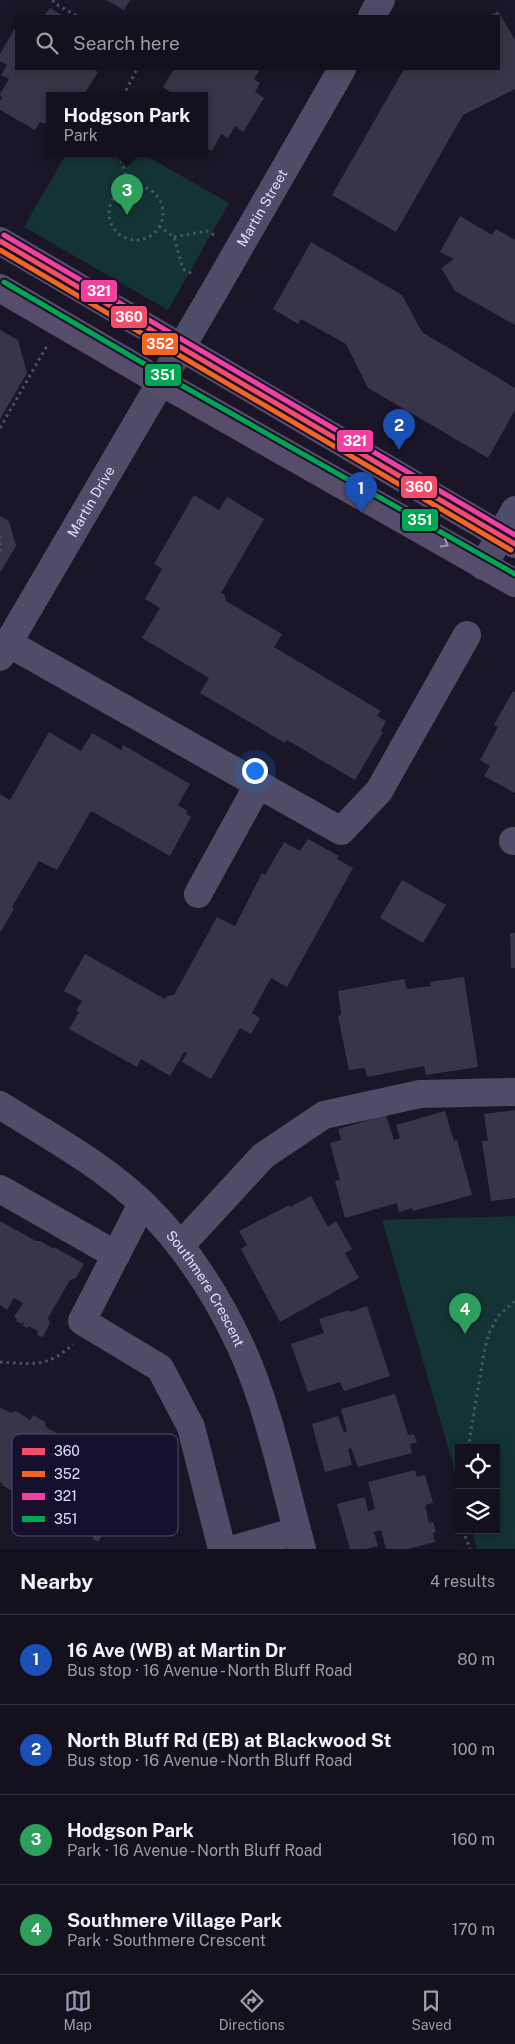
<!DOCTYPE html>
<html lang="en">
<head>
<meta charset="utf-8">
<style>
	body { margin:0; font-family:"Public Sans",sans-serif; background:#211e2a; color:#f1f3f6 }
	.controls { position:absolute; right:15px; bottom:15px; display:grid; overflow:hidden; border-radius:0px; box-shadow:0 2px 12px #0003 }
	.controls button { width:45px; height:45px; display:grid; place-items:center; padding:0; border:0; border-bottom:1px solid #33303b; background:#14101d; color:#f1f3f6; font:25px sans-serif }
	.you { position:absolute; left:254px; top:770px; width:18px; height:18px; margin:-12px; border:4px solid #fff; border-radius:50%; background:#1a73e8; box-shadow:0 0 0 8px #1a73e833 }
	.badge { display:grid; place-items:center; width:32px; height:32px; border-radius:50%; background:#9b97b3; color:#fff; font-size:16px; font-weight:700 }
	.pin { position:absolute; translate:-50% -41px; filter:drop-shadow(0 1px 2px #0008) }
	.pin::after { content:''; position:absolute; top:26px; width:18px; height:15px; background:inherit; clip-path:polygon(0 0,100% 0,50% 100%) }
	.popup { position:absolute; left:46px; top:92px; width:162px; height:65px; box-sizing:border-box; display:grid; place-content:center; border-radius:0px; background:#14101d; filter:drop-shadow(0 1px 4px #0005); font-size:16px; white-space:nowrap; color:#9d9da4 }
	.popup b { font-size:19px; color:#f1f3f6 }
	.popup::after { content:''; position:absolute; left:50%; top:100%; margin-left:-10px; border:10px solid transparent; border-top-color:#14101d }
	.list { margin:0; padding:0; list-style:none }
	h2 { display:flex; justify-content:space-between; align-items:center; height:65px; margin:0; padding:0 20px; font-size:21px }
	h2 small { font-size:16px; font-weight:400; color:#9d9da4 }
	.list li { display:grid; grid-template-columns:32px 1fr auto; gap:15px; align-items:center; box-sizing:border-box; height:90px; padding:0 20px; border-top:1px solid #33303b }
	.list b { display:block; font-size:19px; white-space:nowrap }
	.list p { margin:0; font-size:16px; white-space:nowrap; color:#9d9da4 }
	.list em { font-size:16px; font-style:normal; color:#9d9da4 }
	.icon { flex:none; width:28px; height:28px; fill:none; stroke:currentColor; stroke-width:2; stroke-linecap:round; stroke-linejoin:round }
	.map { position:relative; flex:none; width:515px; height:1549px; overflow:hidden }
	.search { position:absolute; background:#14101d; box-shadow:0 2px 12px #0003; left:15px; right:15px; top:15px; height:55px; display:flex; align-items:center; gap:12px; box-sizing:border-box; padding:0 18px; border-radius:0px; color:#9d9da4; font-size:19px }
	.sheet { height:425px; background:#14101d }
	nav { display:flex; justify-content:space-around; align-items:center; box-sizing:border-box; height:70px; border-top:1px solid #33303b; background:#14101d; font-size:14px; color:#9d9da4 }
	nav a { display:grid; justify-items:center; gap:2px }
	nav .on { color:#9b97b3 }
	.map>svg:first-child { display:block }
</style>
</head>
<body>
<div class="map">
<svg width="515" height="1549" viewBox="0 0 515 1549">
	<rect width="100%" height="100%" fill="#1a1627"/>
	<path fill="#143334" d="M66 154H143L229 203 168 310 24 227Z
		M515 1216V1549H477L472 1530H496V1448H459V1485L382 1220Z"/>
	<path fill="#393548" d="M106 0H130L124 10Z
		M50 8 64 16H44Z
		M498 11 515 40V89L463 115 396 232 332 195 404 69H499V16H489Z
		M16 26V69H93L98 72 83 96H49V116L45 124 40 122 35 130 0 110V101L2 98 0 94 9 79 1 75 7 65 0 61V54Z
		M174 69H260L254 79 260 83 255 92 264 98 243 132 235 126 228 138 221 134 212 151 204 147V96H170L172 93 163 87Z
		M460 216 492 235 496 229 515 240V325L455 291 441 268 454 259 440 252Z
		M311 242 402 295 422 332 515 388V410L488 458 368 388 346 344 301 319 298 324 273 309Z
		M0 330 18 340 27 373 0 419Z
		M194 495 219 510 227 497 264 519 221 593 225 595 226 601 282 634 274 647 381 711 377 716 386 721 381 731 383 732 355 780 287 740 285 743 200 693 209 678 142 638 160 608 145 599 162 569 154 564Z
		M0 516 9 521 16 546 0 573Z
		M513 691 515 692V793L484 776 490 766 480 760 498 727 494 725Z
		M49 732 81 751 92 733 121 750 123 745 190 784 178 805 187 811 186 814 191 817 170 856 91 811 57 870 39 861 12 907 14 909 0 933V794L10 800Z
		M308 839 339 856 337 859 353 868 287 987 271 978 252 1013 260 1018 251 1034 240 1028 211 1079 182 1062 187 1053 184 1052 170 1076 141 1059 137 1067 69 1029 79 1012 76 1011 82 1001 64 991 85 954 165 999 167 996 174 995 217 917 235 926 262 873 265 875 284 842 300 851Z
		M402 880 446 905 423 943 380 918Z
		M510 933H515V968H511Z
		M464 977 478 1067 426 1075 424 1066 367 1077 365 1068 349 1070 338 1016 341 1015 338 991 404 979 407 989 431 986 430 982Z
		M515 1110V1198L491 1201 482 1141H488L484 1114Z
		M445 1111 454 1141 457 1140 472 1195 413 1211 412 1208 399 1212 397 1203 345 1218 335 1181 340 1180 330 1143 341 1140 338 1129 386 1115 394 1140 400 1138 396 1125Z
		M311 1196 328 1227 336 1221 352 1249 345 1253 359 1278 280 1322 241 1249 247 1245 239 1231 289 1205 290 1207Z
		M0 1221 36 1241H40L54 1249V1247L84 1264 76 1278 70 1280 48 1318 50 1323 43 1337 37 1335 38 1331 28 1326V1328L23 1326 24 1323 23 1322 22 1324 16 1321 17 1319 14 1317 23 1303 14 1298 7 1310 0 1305Z
		M367 1306 390 1376 344 1391 340 1382 308 1392 291 1344 324 1333 319 1319 349 1310 350 1312Z
		M395 1394 408 1435 414 1434 417 1443 410 1444 412 1453 358 1467 351 1448 348 1449 352 1465 325 1472 312 1424 338 1416 344 1433 347 1431 341 1409Z
		M0 1407 10 1413 16 1411 30 1420 33 1415 45 1422 46 1427 80 1447 86 1446 99 1453 93 1464 100 1469 110 1452 125 1461 123 1463 132 1468 134 1465 141 1469 132 1483 127 1484 104 1522 106 1529 98 1542 92 1538 94 1535 85 1530 83 1533 79 1530 80 1528 78 1530 71 1526 73 1523 70 1522 69 1524 56 1516 55 1510 56 1507 49 1503 47 1505 41 1502 42 1499 37 1496 36 1499 30 1495 31 1493 24 1489 22 1491 15 1493 2 1485 3 1484 0 1482Z
		M415 1470 417 1477 425 1475 433 1503 425 1505 429 1523 433 1522 436 1532 433 1533 435 1542 408 1549H386L381 1530 374 1532 378 1546 366 1549H350L337 1504 365 1497 368 1511 375 1509 368 1482Z"/>
	<g fill="none" stroke-linecap="round" stroke-linejoin="round">
		<path stroke="#485566" stroke-width="3" stroke-dasharray="2.5 4" stroke-linecap="butt" d="M53 0 54 3 77 16
			M123 96 137 69
			M119 154 130 187
			M109 213a27 27 0 1 1 54 0a27 27 0 1 1-54 0Z
			M159 226 174 237 183 269 194 275
			M174 237 207 231 216 236
			M0 428 48 344
			M0 536V555
			M0 1362C32 1364 48 1368 73 1344
			M468 1448 485 1347 490 1331 498 1316 515 1301
			M463 1530 470 1549"/>
		<g stroke="#4e4c67" stroke-width="28">
			<path d="M372 16 381 0"/>
			<path d="M483 566 515 510"/>
			<path d="M8 643 341 831 379 791 467 635"/>
			<path id="s1" d="M0 657 216 288 342 69"/>
			<path d="M513 841H515"/>
			<path d="M198 894 258 785"/>
			<path id="s2" d="M0 1105C49 1136 101 1164 143 1204 184 1244 217 1295 241 1347 269 1408 284 1483 302 1549"/>
			<path d="M0 1189 116 1255"/>
			<path d="M142 1204 82 1321 160 1368 191 1427 222 1549"/>
			<path d="M180 1246 263 1156 324 1115 420 1094 515 1092"/>
			<path d="M235 1549 297 1531"/>
		</g>
		<path stroke="#574d6b" stroke-width="28" d="M0 241 515 544
			M0 288 161 382 515 583"/>
		<defs>
			<path id="bus-1" d="M0 241 515 544"/>
			<path id="bus-2" d="M0 250 511 550"/>
			<path id="bus-3" d="M4 235 515 535"/>
			<path id="bus-4" d="M4 282 165 376 515 574"/>
		</defs>
		<use href="#bus-1" stroke="#16102d" stroke-width="9"/>
		<use href="#bus-2" stroke="#16102d" stroke-width="9"/>
		<use href="#bus-3" stroke="#16102d" stroke-width="9"/>
		<use href="#bus-4" stroke="#16102d" stroke-width="9"/>
		<use href="#bus-1" stroke="#f44d6c" stroke-width="5"/>
		<use href="#bus-2" stroke="#f26522" stroke-width="5"/>
		<use href="#bus-3" stroke="#f240a1" stroke-width="5"/>
		<use href="#bus-4" stroke="#00a651" stroke-width="5"/>
	</g>
	<defs><path id="oneway-chevron" d="M-2-3.5L2.5 0L-2 3.5" fill="none" stroke-width="1.6" stroke-linecap="round" stroke-linejoin="round" transform="scale(1.25)"/></defs>
	<use stroke="#9c94b5" href="#oneway-chevron" transform="translate(445 544) rotate(30)"/>
	<g text-anchor="middle" stroke-width="5" stroke-linejoin="round" paint-order="stroke">
		<g font-size="14" fill="#e1dcff" stroke="#16102d">
			<text dy="5" stroke="none"><textPath href="#s1" startOffset="520">Martin Street</textPath></text>
			<text dy="5" stroke="none"><textPath href="#s1" startOffset="180">Martin Drive</textPath></text>
			<text dy="5" stroke="none"><textPath href="#s2" startOffset="280">Southmere Crescent</textPath></text>
		</g>
	</g>
	<rect x="12" y="1434" width="166" height="102" rx="8" fill="#16102d" stroke="#534d6c" stroke-width="1"/>
	<rect x="22" y="1448" width="23" height="7" fill="#f44d6c"/>
	<rect x="22" y="1471" width="23" height="6" fill="#f26522"/>
	<rect x="22" y="1493" width="23" height="7" fill="#f240a1"/>
	<rect x="22" y="1516" width="23" height="6" fill="#00a651"/>
	<g font-size="14" fill="#e1dcff">
		<text x="54" y="1456">360</text>
		<text x="54" y="1479">352</text>
		<text x="54" y="1501">321</text>
		<text x="54" y="1524">351</text>
	</g>
	<g stroke="#16102d" stroke-width="2">
		<rect x="80" y="279" width="38" height="24" rx="5" fill="#f240a1"/>
		<rect x="110" y="305" width="38" height="24" rx="5" fill="#f44d6c"/>
		<rect x="141" y="332" width="38" height="24" rx="5" fill="#f26522"/>
		<rect x="144" y="363" width="38" height="24" rx="5" fill="#00a651"/>
		<rect x="336" y="429" width="38" height="24" rx="5" fill="#f240a1"/>
		<rect x="400" y="475" width="38" height="24" rx="5" fill="#f44d6c"/>
		<rect x="401" y="508" width="38" height="24" rx="5" fill="#00a651"/>
	</g>
	<g font-size="14" text-anchor="middle" font-weight="bold" fill="#fff">
		<text x="99" y="296">321</text>
		<text x="129" y="322">360</text>
		<text x="160" y="349">352</text>
		<text x="163" y="380">351</text>
		<text x="355" y="446">321</text>
		<text x="419" y="492">360</text>
		<text x="420" y="525">351</text>
	</g>
</svg>
<div class="controls">
<button><svg class="icon" aria-label="locate" viewBox="0 0 24 24"><circle cx="12" cy="12" r="6"/><path d="M12 2v4M12 18v4M2 12h4M18 12h4"/></svg></button>
<button><svg class="icon" aria-label="layers" viewBox="0 0 24 24"><path d="M12 4l9 5-9 5-9-5zM3 14l9 5 9-5"/></svg></button>
</div>
<div class="you"></div>
<div class="pin badge" style="left:361px;top:513px;background:#1a4fb4">1</div>
<div class="pin badge" style="left:399px;top:450px;background:#1a4fb4">2</div>
<div class="pin badge" style="left:127px;top:215px;background:#2e9e5b">3</div>
<div class="popup"><b>Hodgson Park</b>Park</div>
<div class="pin badge" style="left:465px;top:1334px;background:#2e9e5b">4</div>
<div class="search"><svg class="icon" aria-label="search" viewBox="0 0 24 24"><circle cx="10" cy="10" r="6"/><path d="M15 15l6 6"/></svg>Search here</div>
</div>
<section class="sheet">
<h2>Nearby<small>4 results</small></h2>
<ul class="list">
<li><span class="badge" style="background:#1a4fb4">1</span><div><b>16 Ave (WB) at Martin Dr</b><p>Bus stop · 16 Avenue - North Bluff Road</p></div><em>80 m</em></li>
<li><span class="badge" style="background:#1a4fb4">2</span><div><b>North Bluff Rd (EB) at Blackwood St</b><p>Bus stop · 16 Avenue - North Bluff Road</p></div><em>100 m</em></li>
<li><span class="badge" style="background:#2e9e5b">3</span><div><b>Hodgson Park</b><p>Park · 16 Avenue - North Bluff Road</p></div><em>160 m</em></li>
<li><span class="badge" style="background:#2e9e5b">4</span><div><b>Southmere Village Park</b><p>Park · Southmere Crescent</p></div><em>170 m</em></li>
</ul>
</section>
<nav>
<a class="on"><svg class="icon" aria-label="map" viewBox="0 0 24 24"><path d="M3 6l6-2 6 2 6-2v14l-6 2-6-2-6 2zM9 4v14M15 6v14"/></svg>Map</a>
<a><svg class="icon" aria-label="directions" viewBox="0 0 24 24"><path d="M12 3l9 9-9 9-9-9zM9 14v-3h6M13 9l2 2-2 2"/></svg>Directions</a>
<a><svg class="icon" aria-label="saved" viewBox="0 0 24 24"><path d="M7 4h10v16l-5-4-5 4z"/></svg>Saved</a>
</nav>
</body>
</html>
